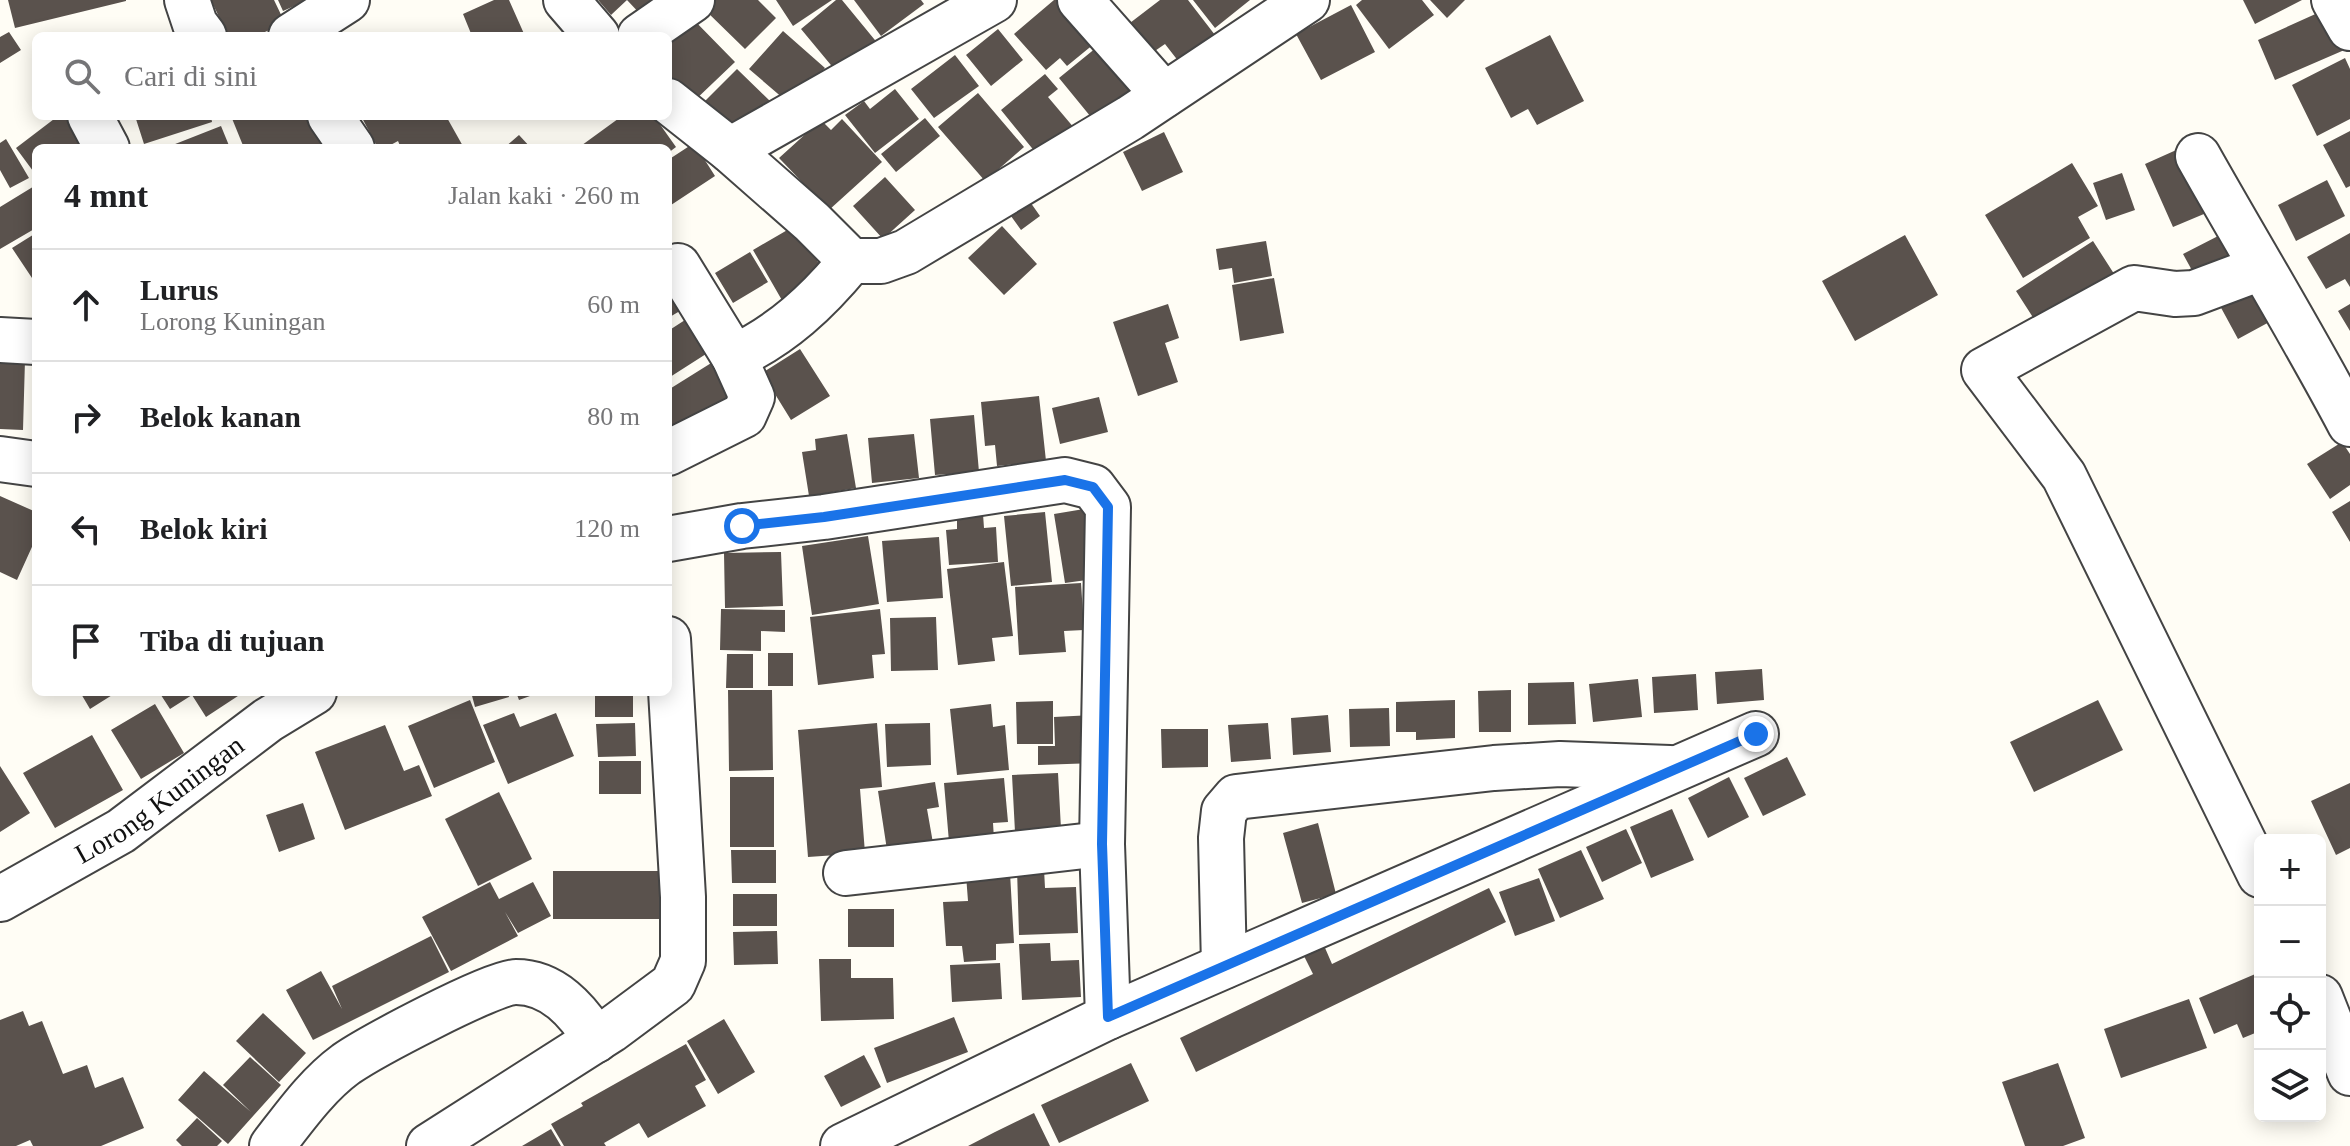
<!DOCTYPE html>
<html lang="id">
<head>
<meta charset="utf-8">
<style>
	body { margin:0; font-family:Georgia,serif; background:#f6f6f6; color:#202124 }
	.controls { position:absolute; right:24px; bottom:24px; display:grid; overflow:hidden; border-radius:12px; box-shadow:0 4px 20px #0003 }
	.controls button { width:72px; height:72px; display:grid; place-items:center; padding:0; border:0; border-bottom:2px solid #e0e0e0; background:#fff; color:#202124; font:40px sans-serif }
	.stop { position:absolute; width:24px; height:24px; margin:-18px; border:6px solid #1a73e8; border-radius:50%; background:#fff }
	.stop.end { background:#1a73e8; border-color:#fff; box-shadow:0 2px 8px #0008 }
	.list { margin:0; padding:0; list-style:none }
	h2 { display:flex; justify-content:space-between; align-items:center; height:104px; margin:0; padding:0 32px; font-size:34px }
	h2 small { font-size:26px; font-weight:400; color:#757577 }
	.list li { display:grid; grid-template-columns:52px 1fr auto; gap:24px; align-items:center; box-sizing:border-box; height:112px; padding:0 32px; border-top:2px solid #e0e0e0 }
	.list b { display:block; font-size:30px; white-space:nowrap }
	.list p { margin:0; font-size:26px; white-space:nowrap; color:#757577 }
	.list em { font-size:26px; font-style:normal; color:#757577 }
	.icon { flex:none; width:44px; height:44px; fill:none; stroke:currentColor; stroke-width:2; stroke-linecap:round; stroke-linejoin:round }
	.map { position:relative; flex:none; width:2350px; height:1146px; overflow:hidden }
	.search { position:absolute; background:#fff; box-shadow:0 4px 20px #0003; left:32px; top:32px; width:640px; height:88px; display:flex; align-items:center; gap:20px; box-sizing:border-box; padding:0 28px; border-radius:12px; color:#757577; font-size:30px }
	.panel { position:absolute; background:#fff; box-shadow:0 4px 20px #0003; left:32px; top:144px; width:640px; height:552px; border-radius:12px }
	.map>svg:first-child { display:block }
</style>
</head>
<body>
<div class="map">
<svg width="2350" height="1146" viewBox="0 0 2350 1146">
	<rect width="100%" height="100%" fill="#fffdf5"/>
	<path fill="#5a524d" d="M8 0H126V1L15 28Z
		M211 0H274L285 23 256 36H228Z
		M278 0H308L283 11Z
		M494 0H509L525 36H472L463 14Z
		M598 0H659L642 16 627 0 611 15Z
		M714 0H758L776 18 745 49 704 9Z
		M776 0H832L793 26Z
		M836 0H842L879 45 840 76 801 29Z
		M854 0H921L924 4 881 36Z
		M1054 0H1067L1100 39 1067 66 1060 58 1046 70 1014 34Z
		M1160 0H1188L1215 35 1179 62 1165 44 1149 55 1126 26Z
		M1193 0H1250L1215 28Z
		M1362 0H1422L1434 15 1389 49 1356 5Z
		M1430 0H1465L1447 18Z
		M2243 0H2302L2255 24Z
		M1351 5 1375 52 1321 80 1296 34Z
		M2331 7 2349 48 2275 80 2258 40Z
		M689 15 735 62 692 103 668 79V35Z
		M998 29 1023 60 991 86 966 55Z
		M783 31 825 68 791 105 749 69Z
		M9 32 21 50 0 63V37Z
		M1550 35 1584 101 1537 125 1528 109 1511 118 1485 68Z
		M1102 43 1138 87 1095 122 1059 78Z
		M955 55 979 86 934 118 911 89Z
		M2345 58 2350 69V119L2317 136 2292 85Z
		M737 69 770 101 731 140 698 108Z
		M1045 74 1058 89 1048 97 1075 129 1040 158 1001 110Z
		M895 89 919 119 875 153 845 115 864 101 870 109Z
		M978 93 1024 147 985 181 938 127Z
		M58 116H69L93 148H36V175L16 148Z
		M135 116H211L212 122 144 144Z
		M231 116H313L327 148H244Z
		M361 116H446L464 148H401L398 141 385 148H378Z
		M622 116H654L676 147 668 153V148H578Z
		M925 118 940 136 896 172 881 154Z
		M842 119 882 162 829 210 779 158 821 120 831 130Z
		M221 126 230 148H165Z
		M2350 131V186L2346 188 2323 145Z
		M1164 132 1183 172 1142 191 1123 152Z
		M519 135 531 148H504Z
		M6 139 29 178 10 188 0 170V143Z
		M694 143 715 176 668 207V160Z
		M2183 147 2211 211 2173 227 2145 164Z
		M2072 163 2098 206 2078 217 2090 238 2023 278 1985 215Z
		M2122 173 2135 210 2106 220 2093 183Z
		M885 177 915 210 883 239 853 206Z
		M2327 180 2345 216 2296 241 2278 205Z
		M36 185V228L0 249V207Z
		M1028 199 1040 216 1021 230 1008 212Z
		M796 225 827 277 783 302 753 250Z
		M1002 226 1037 264 1004 295 968 258Z
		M36 233V284L12 248Z
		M2350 233V287L2345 279 2326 289 2307 257Z
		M2222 234 2238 264 2200 285 2183 254Z
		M1905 235 1938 295 1855 341 1822 281Z
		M1266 241 1272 276 1234 283 1232 268 1219 270 1216 249Z
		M2093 241 2118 280 2041 330 2016 291Z
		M750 252 768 282 733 303 715 273Z
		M1274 278 1284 333 1240 341 1232 285Z
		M668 282 685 308 668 318Z
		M2254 285 2273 320 2238 339 2219 304Z
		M1168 304 1179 338 1165 343 1178 382 1138 396 1113 322Z
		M2350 304V331L2338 311Z
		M685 320 706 354 670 377 668 331Z
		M800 349 830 396 791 420 762 373Z
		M0 359 25 360 23 430 0 429Z
		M716 360 739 396 678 435 668 420V390Z
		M1039 396 1046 461 997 466 995 445 985 446 981 402Z
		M1099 397 1108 432 1060 444 1052 408Z
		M974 415 979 472 935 475 930 419Z
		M847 434 856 488 809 496 802 452 816 450 815 439Z
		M914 434 919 478 872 483 868 438Z
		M2342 442 2350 454V485L2330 499 2307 464Z
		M0 496 36 512V538L17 580 0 572Z
		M2350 501V542L2332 512Z
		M1084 509 1094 579 1065 583 1054 514Z
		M1045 512 1052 582 1011 586 1004 516Z
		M983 514 984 528 996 527 998 562 949 565 946 530 957 529V516Z
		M868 536 879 604 812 615 802 546Z
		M939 537 943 598 887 602 882 541Z
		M781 552 783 606 725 608 724 553Z
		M1004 562 1013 636 992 638 995 661 958 665 947 569Z
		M1081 583 1084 630 1064 631 1066 652 1019 655 1015 587Z
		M721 609 785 610V632L761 631V651L720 650Z
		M880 609 885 654 872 655 874 678 818 685 810 617Z
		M936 617 938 670 891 671 890 618Z
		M768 653H793V686H768Z
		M727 654H753V688H726Z
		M1762 669 1764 700 1717 704 1715 672Z
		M1696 674 1698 710 1654 713 1652 677Z
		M1638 679 1642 717 1593 722 1589 684Z
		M1574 682 1576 724 1528 725V683Z
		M728 690H772L773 770 729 771Z
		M1511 690V732H1479L1478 691Z
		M80 692H117L90 709Z
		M159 692H244L206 717 192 695 170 709Z
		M471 692H508L509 697 475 707Z
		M516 692H541L519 700Z
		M595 692H633V717H595Z
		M470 700 495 762 434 788 408 726Z
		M1455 700V738L1416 740V732H1396V702Z
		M2098 700 2123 750 2034 792 2010 742Z
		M1053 701V744H1017L1016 702Z
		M155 704 184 753 141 779 111 730Z
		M991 704 993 727 1005 725 1009 770 957 775 950 709Z
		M1389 708 1390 746 1350 747 1349 709Z
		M514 713 520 727 556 713 574 756 508 784 483 725Z
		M1093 715 1096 763 1038 765V746H1055L1054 717Z
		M1328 715 1331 752 1293 755 1291 718Z
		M635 723 636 756 598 757 596 724Z
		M877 723 882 787 860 789 865 853 808 857 798 730Z
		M930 723 931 765 887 767 885 724Z
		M1268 723 1271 759 1231 762 1228 725Z
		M385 725 404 771 419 765 432 796 345 830 315 752Z
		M1161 729H1208V767L1162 768Z
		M92 735 123 790 55 828 23 773Z
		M1787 757 1806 795 1763 816 1744 778Z
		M599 761H641V794H599Z
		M0 766 30 813 0 832Z
		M1058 773 1061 829 1015 832 1012 775Z
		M730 777H774V847H730Z
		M1729 777 1749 817 1708 838 1688 798Z
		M1004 778 1008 822 993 823 994 839 949 842 944 783Z
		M935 782 939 807 927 809 933 843 887 850 878 791Z
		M2350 783V848L2336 855 2311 801Z
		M499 792 532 859 478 886 445 819Z
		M303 803 315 839 279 852 266 815Z
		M1672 809 1694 860 1651 878 1630 827Z
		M1318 823 1336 894 1302 903 1283 833Z
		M1626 829 1642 863 1602 882 1586 847Z
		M731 850H776V883H732Z
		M1581 850 1604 899 1560 918 1538 869Z
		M1017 869H1044L1045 888 1076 887 1078 933 1019 935Z
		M553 871H675V919H553Z
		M1010 873 1014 943 996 944V960L964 962 962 946H946L943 902 968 901 966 875Z
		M1539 878 1555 921 1515 936 1499 892Z
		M490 882 499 899 533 882 551 916 518 933 505 912 518 936 451 971 422 917Z
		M1489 888 1506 922 1196 1072 1180 1038 1313 974 1298 944 1319 934 1332 964Z
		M733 894H777V926H733Z
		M848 909H894V947H848Z
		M777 931 778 964 734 965 733 932Z
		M431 936 449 972 313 1040 286 990 321 971 342 1009 332 986Z
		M1050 943 1051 961 1079 960 1081 997 1022 1000 1019 944Z
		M819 959H851V978H893L894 1019 821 1021Z
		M1000 963 1002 999 952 1002 950 965Z
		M2260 972V1031L2243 1038 2237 1024 2214 1034 2199 998Z
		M2189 999 2207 1048 2121 1078 2104 1029Z
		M23 1011 29 1026 42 1021 63 1074 87 1065 95 1088 123 1077 144 1128 101 1146H33L30 1140 16 1146H0V1020Z
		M263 1013 306 1053 279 1082 236 1041Z
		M954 1017 968 1052 887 1083 874 1048Z
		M724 1019 755 1072 718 1094 687 1041Z
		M686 1044 706 1080 695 1086 706 1106 648 1138 639 1123 604 1143 606 1146H564L551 1124 583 1106 581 1103Z
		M864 1055 881 1087 841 1107 824 1076Z
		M250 1057 281 1085 228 1144 178 1100 204 1071 251 1112 223 1085Z
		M1131 1063 1149 1101 1059 1143 1041 1105Z
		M2058 1063 2085 1138 2063 1146H2025L2002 1082Z
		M1034 1113 1050 1146H968L995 1132Z
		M197 1118 222 1141 217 1146H182L176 1140Z
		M551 1129 561 1146H522Z"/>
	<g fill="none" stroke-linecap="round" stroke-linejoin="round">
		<defs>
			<g id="street">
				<path d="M187 0 195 24 204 36"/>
				<path d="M566 0 597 36"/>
				<path d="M1080 0 1164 95"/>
				<path d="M2334 0 2350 28"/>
				<path d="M291 36 347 0"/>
				<path d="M640 36 692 0"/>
				<path d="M668 101 730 150 812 222 851 261H881L906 252 1130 118 1307 0"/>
				<path d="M90 116 107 148"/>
				<path d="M330 116 352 148"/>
				<path d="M730 150 994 0"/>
				<path d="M2198 156C2248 245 2302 333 2350 424"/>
				<path d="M0 340 36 342"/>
				<path d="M734 357C782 335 818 301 851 261"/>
				<path d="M668 453 744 415 752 397 734 357 678 266"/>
				<path d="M0 459 36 464"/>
				<path d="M668 539 742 526 824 517 1065 480 1093 487 1108 507 1102 844 1108 1017 843 1146"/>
				<path d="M846 873 1102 844"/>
				<path d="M2260 875 2064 476 1984 370 2134 288 2175 294 2194 293 2261 268"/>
				<path id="s1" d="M0 899 121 831 268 720 314 692"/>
				<path d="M1224 966 1221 838 1224 811 1236 797 1494 768 1560 764 1670 768"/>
				<path d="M2320 997 2350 1073"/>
				<path d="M1108 1017 1756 734"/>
				<path d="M272 1146C294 1118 316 1086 346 1064 369 1048 492 982 516 982 553 982 578 1011 596 1040"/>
				<path d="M429 1146 611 1030 673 984 683 961V897L668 639"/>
			</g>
		</defs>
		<use href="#street" stroke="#444" stroke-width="48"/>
		<use href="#street" stroke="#fff" stroke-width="44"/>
	</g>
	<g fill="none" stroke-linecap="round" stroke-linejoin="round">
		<path stroke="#1a73e8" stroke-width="10" d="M742 526 824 517 1065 480 1093 487 1108 507 1102 844 1108 1017 1756 734"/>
	</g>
	<g text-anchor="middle" stroke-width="8" stroke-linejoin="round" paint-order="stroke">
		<g font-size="28" fill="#111" stroke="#fff">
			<text dy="10" stroke="none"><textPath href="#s1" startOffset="188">Lorong Kuningan</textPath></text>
		</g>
	</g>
</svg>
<div class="controls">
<button>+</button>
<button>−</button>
<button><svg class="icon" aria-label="locate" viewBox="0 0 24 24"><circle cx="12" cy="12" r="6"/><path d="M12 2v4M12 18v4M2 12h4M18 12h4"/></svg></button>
<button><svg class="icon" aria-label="layers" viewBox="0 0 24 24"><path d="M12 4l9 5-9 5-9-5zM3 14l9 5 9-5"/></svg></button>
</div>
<div class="stop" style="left:742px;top:526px"></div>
<div class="stop end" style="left:1756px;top:734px"></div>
<div class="search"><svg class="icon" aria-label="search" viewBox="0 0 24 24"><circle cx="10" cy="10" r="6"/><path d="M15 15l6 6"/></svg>Cari di sini</div>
<section class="panel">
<h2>4 mnt<small>Jalan kaki · 260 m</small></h2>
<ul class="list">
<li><svg class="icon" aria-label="ahead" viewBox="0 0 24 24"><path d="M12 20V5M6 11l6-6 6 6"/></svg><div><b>Lurus</b><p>Lorong Kuningan</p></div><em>60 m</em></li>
<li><svg class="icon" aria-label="right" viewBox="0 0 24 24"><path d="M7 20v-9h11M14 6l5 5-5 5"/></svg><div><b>Belok kanan</b></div><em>80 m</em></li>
<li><svg class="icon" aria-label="left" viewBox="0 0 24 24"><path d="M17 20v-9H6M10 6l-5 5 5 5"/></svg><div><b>Belok kiri</b></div><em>120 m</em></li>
<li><svg class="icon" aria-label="arrive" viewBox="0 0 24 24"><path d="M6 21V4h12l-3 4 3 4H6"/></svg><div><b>Tiba di tujuan</b></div></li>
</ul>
</section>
</div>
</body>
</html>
